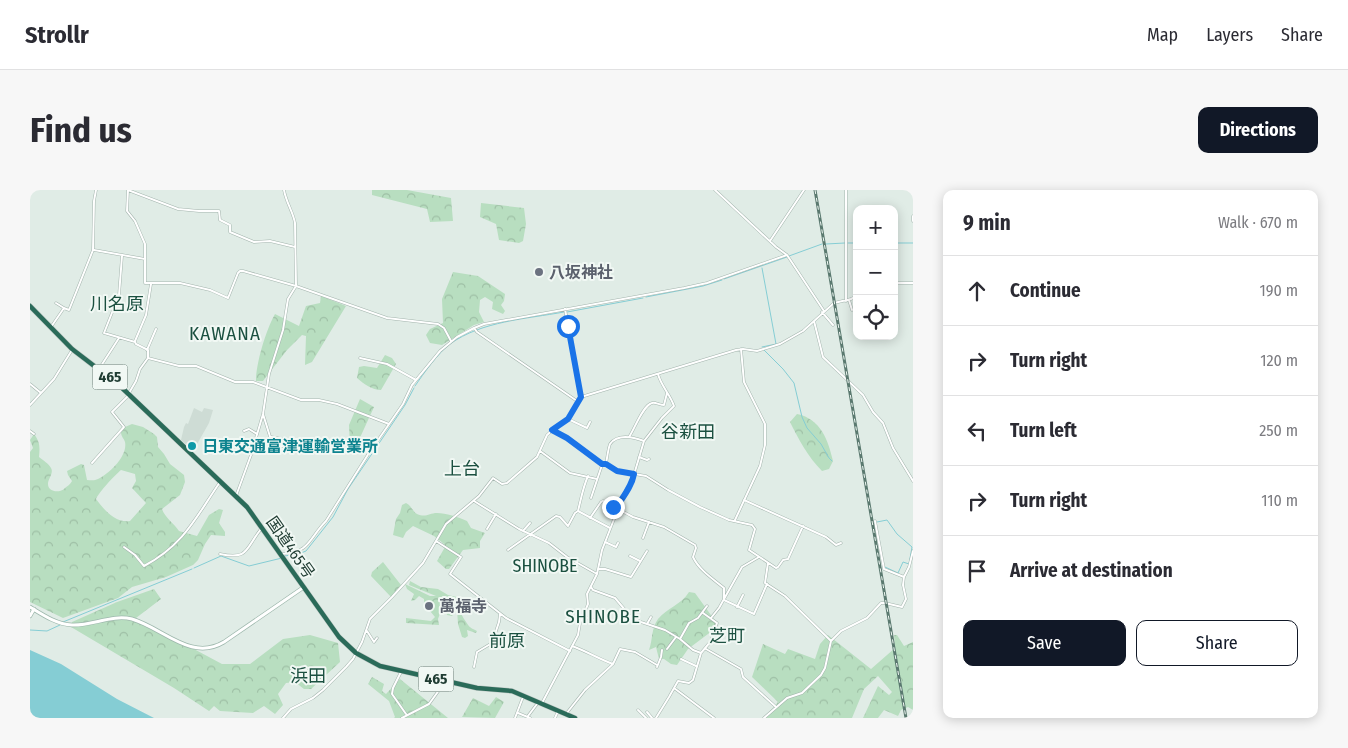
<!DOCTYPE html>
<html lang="en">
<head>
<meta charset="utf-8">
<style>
	body { margin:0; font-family:"Fira Sans Condensed","Noto Sans JP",sans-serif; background:#f7f7f7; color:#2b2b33 }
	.controls { position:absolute; right:15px; top:15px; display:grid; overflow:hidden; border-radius:10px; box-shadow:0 2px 12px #0003 }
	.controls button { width:45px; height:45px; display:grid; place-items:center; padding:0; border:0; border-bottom:1px solid #e1e1e2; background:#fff; color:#2b2b33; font:25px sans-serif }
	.stop { position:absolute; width:15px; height:15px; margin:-11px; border:4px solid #1a73e8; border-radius:50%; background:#fff }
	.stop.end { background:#1a73e8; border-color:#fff; box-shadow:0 1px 5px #0008 }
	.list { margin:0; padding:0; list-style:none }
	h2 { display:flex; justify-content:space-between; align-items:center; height:65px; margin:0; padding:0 20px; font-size:21px }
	h2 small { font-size:16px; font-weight:400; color:#7c7c81 }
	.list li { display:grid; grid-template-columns:32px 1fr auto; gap:15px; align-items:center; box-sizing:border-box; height:70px; padding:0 20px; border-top:1px solid #e1e1e2 }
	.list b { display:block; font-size:19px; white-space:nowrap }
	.list em { font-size:16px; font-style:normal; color:#7c7c81 }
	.actions { display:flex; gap:10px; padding:15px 20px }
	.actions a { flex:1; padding:11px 0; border:1px solid #111827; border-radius:10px; text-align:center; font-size:18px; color:#111827 }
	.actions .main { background:#111827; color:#fff }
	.icon { flex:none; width:28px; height:28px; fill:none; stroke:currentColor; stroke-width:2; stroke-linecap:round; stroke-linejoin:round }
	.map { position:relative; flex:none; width:883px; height:528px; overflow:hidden; border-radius:10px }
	header { display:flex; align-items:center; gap:30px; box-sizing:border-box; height:70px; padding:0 25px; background:#fff; border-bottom:1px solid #e1e1e2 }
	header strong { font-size:24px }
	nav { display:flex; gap:28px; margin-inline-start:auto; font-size:18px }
	.intro { display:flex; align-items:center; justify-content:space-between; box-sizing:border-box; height:120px; padding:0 30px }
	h1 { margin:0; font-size:35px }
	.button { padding:12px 22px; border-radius:10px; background:#111827; color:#fff; font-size:18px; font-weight:700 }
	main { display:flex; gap:30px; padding:0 30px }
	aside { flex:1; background:#fff; border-radius:10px; box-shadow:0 2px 12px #0003 }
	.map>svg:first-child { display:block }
</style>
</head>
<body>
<header>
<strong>Strollr</strong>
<nav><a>Map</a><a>Layers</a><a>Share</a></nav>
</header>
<div class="intro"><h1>Find us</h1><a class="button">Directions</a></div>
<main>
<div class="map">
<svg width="883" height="528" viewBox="0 0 883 528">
	<defs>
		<pattern id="forest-crowns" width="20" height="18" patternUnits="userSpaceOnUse" patternTransform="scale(1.25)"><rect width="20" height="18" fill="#b8dec0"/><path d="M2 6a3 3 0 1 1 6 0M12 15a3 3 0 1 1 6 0" fill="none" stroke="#9ebfa5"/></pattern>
	</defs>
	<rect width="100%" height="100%" fill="#e0ece6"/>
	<path fill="#cedcd5" d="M164 218 172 222 174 218 183 220 179 233 166 256 162 252 158 256 151 250 154 237 156 233 158 234Z"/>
	<path fill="url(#forest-crowns)" fill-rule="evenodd" d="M342 0H377L421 8 423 31 400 32 397 19 342 5Z
		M451 13 494 18 496 34 493 51 489 53 469 50 466 34 450 27Z
		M423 82 448 86 475 104 474 111 471 115 475 121 473 124 462 119 463 112 455 107 450 110 449 122 454 132 444 135 412 155 400 153 396 145 400 139 413 133 412 109Z
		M291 106 316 116 282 172 275 175 276 146 272 145 257 160 233 191H226C226 173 236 140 245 124L269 136 276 116 290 113Z
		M355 165 362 168 366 174 351 200C342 200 334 194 327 188L329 177 334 176 347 178Z
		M330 209 344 217 328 252 320 256 319 235Z
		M767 224C791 229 798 250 803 271L799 279 792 281C778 267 769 250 760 232Z
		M102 234 113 237 124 244 127 247 128 257 134 264 140 274 154 285 155 292 150 305 132 319C135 328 144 333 149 341L167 346 179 325 189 319 193 320 189 333 195 342V346L181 345 175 354 168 370 163 375 136 387 102 397 88 408 33 428 0 412V262L3 258 0 250 4 244C10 252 10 257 9 267 13 270 19 274 21 278 24 283 18 289 18 294 18 302 29 303 34 299 37 296 40 295 42 291L38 285 37 281 51 274 54 275 57 290C61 290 64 291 68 289 79 284 98 266 95 252 94 248 91 247 91 242L95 237ZM91 280 105 284 106 291 102 298 116 313 100 331C85 333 74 320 66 309 69 302 85 285 91 280Z
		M376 313C382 316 382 321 387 324 396 328 399 323 407 323 416 323 428 327 437 331L441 338 455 343 450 351V358L433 360 419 379H416L407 371 415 357 414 354 404 346 383 336 376 342 373 348 363 345 366 329 370 323 372 315Z
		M353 372 371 395 361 407 341 386 342 382Z
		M380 391 391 397 408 399 418 405 427 407V409H432C430 422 428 418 434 429 439 436 438 437 447 441L446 443 437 440 438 446 435 448 432 447 428 434 427 419 422 426 417 425 416 421 419 415 414 412 408 429 409 435 376 433V428L401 431 405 427 400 421 403 418 404 413H394V409L389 406 385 410 381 411 384 404 377 399 375 394 400 406H406L379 395Z
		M124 399 131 409 106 428 192 474H220L253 449 280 445 308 453 310 472 281 499H274L265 492 256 493 248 504 253 515 245 524 234 516 223 523 190 521 184 516 179 521 144 498 41 437 42 432 87 412Z
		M659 402 665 403 686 432V438L658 459 647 475 641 474 634 469H629L626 457 619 460C623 449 621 439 628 429 637 418 651 415 659 402Z
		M798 445 841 479 865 458 864 445H867L874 456 883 452V520L878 517 871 520 868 526 854 520 848 528H833L848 496 859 505 862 502 848 486 834 499 822 528H735L748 512 722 487 733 454 755 464 758 459 785 469 790 454Z
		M342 487 354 494 352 501 356 504 370 489 418 528H364L365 527 359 511 338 494Z
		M466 507 474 512 465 528 432 527 443 508 459 516Z"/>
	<path fill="#85cdd4" d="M0 460 31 474 87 509 124 528H0Z"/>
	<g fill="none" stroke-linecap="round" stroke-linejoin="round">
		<path stroke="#85cdd4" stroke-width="1" d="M818 53H827
			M864 53H883
			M796 54 815 53
			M759 66 792 54
			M732 78 746 154 732 157
			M694 89 757 67
			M616 107 673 96 692 90
			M537 122 613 108
			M734 160 753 179 764 193 772 227 777 238 791 254 799 268 802 271
			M385 196C394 183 408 163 420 154 452 131 496 129 534 122
			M847 332 857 330 867 344 882 357 879 374 873 372 868 383 855 377
			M255 366 271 363 276 361 303 327 318 299 375 215 384 198
			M164 378 191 366 219 376 252 368
			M33 432 162 379
			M0 440 17 441 30 435"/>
		<defs>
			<path id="street" d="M98 0 97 21 105 31 115 54V93H150L180 100 198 108 208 83 210 81H213L266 96 357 128 408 134 414 138 421 151
				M98 0 148 19 169 21H189L190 30 200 35V42L224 52 240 51 265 57
				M685 0 746 57 757 65 794 121
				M816 0V111
				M883 26V31
				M740 51 774 0
				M64 60 115 69
				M92 66 89 105 74 143 105 152 106 154 118 160V168L110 179 106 191 99 203
				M864 93H883
				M819 110 822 120
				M26 113 34 118
				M535 119 551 206
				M792 122 803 135
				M784 131 793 167 833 205 843 222 853 233 863 258 883 291
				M21 137 34 118 39 120 63 60 64 11 66 0
				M444 138 447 142 547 211
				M105 151 116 125 121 94
				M117 160 126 139
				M118 168 149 176H166L205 192H223L271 210H289L307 214 359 234
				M330 168 357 174 386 190
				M69 179 89 148
				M0 194 11 203
				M0 215 24 189 42 160
				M233 224 242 253 245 255 258 257V250L241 247
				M538 229 557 238 560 232
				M522 240 537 249 572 274H576L587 281 616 286 638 300 670 317 699 330 722 335 725 339 719 360 746 378 748 377 753 370 758 369 773 336
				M0 241 4 244
				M214 241 219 239 227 244
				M599 247C604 240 613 215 622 213 625 212 630 215 634 215L637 203
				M510 261 540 283 567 289
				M609 267 617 270 619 269
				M62 273 94 237 82 222 99 205
				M576 274C577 269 578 259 580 254 588 243 603 247 614 251
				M558 286C553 297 551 309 548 321L580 338
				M206 306 221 265 233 224 239 184 253 140 258 109 266 96 265 33C263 22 256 12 254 0
				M561 308 572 275
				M714 310 796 347 806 355 811 353
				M444 311 489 339 519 353 537 367 567 384
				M586 318 603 288 614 251 632 228 644 216C640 204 631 196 628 184
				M560 328 571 312 573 311 603 327 634 337 665 355 666 358 663 367C669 380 683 389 694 398V410L724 424 737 394
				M705 330 730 276 735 255V234L714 192 711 159
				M845 331 854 379 874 387
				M457 339 466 324
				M493 341 500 333
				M613 348 619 332
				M406 351 431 367 420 384 476 428 540 461
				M575 352 586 357 588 353
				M94 357 105 365 114 376C154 355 166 327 190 292
				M478 360 526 326 530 327 538 336 545 323 548 321
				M190 364C219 370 215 359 231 339
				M252 364C280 363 279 348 296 331L339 263 373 214 382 195 410 161 427 147 444 138 454 134 654 98 677 93 757 65
				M600 366 610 371
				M738 373 735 393 755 406 801 451
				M569 379H575L601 387 617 361
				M561 397 563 400 585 408 601 427 611 432 635 440 650 449 663 460 671 463
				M707 417 713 405
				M553 426 566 431
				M681 428 689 418 712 377 729 367
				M617 434 621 427
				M337 441 344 452 347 448
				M650 449 659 433 668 428 677 416
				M542 456C556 461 569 469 583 474
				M637 459 646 447
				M676 459 711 479 713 487 746 517
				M651 469 666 476
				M444 477 447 462 462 453 469 432 470 424
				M627 477 631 467 632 460
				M371 482 363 498 362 504 376 524
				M644 498 684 528
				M512 513 548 445 550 433 558 414 557 404 567 384 572 360 588 319
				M608 520 616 528
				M617 522 622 528
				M488 523 500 528
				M536 524 555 500 583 474 590 459 605 462 627 475
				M498 526 507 514
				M253 528 261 519 283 508 293 500 316 477 323 469 332 452 340 429 362 407 393 373 416 334 449 306 463 288 472 294 477 293 507 267 517 245 527 236 538 229 551 207 706 160 713 159 727 161 750 154 773 141 804 113 821 109 827 106
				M372 528 399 514 415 492
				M485 528 493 507
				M525 528 528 521
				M626 528 639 507 648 491 659 493 663 490 671 463 681 451 687 433 673 423
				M734 528 757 508 772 503 791 485 795 478 801 451 811 441 837 428 851 413H855L872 417 876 409 873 395 874 387 879 377 883 361"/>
			<path id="secondary" d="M0 417C13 425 26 434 42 435 62 436 82 424 102 429 133 438 161 472 194 452L274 397
				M0 426 4 419"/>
			<path id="highway" d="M0 116 42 159 89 195 217 317 309 447 326 463 350 476 447 498 482 501 545 528"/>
		</defs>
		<use href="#street" stroke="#a3b4ad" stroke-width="3"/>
		<use href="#secondary" stroke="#9eb8ad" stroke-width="4.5"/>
		<use href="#highway" stroke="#c1c9c6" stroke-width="5.5"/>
		<use href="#street" stroke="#fff" stroke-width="2"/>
		<use href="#secondary" stroke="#fff" stroke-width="3"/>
		<use href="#highway" stroke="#2a6b59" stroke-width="4.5"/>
		<defs>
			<path id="rail" d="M785 0 876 528"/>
		</defs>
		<use href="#rail" stroke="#5a796f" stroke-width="3"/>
		<use href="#rail" stroke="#f1f8f4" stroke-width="1" stroke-dasharray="4" stroke-linecap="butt"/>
	</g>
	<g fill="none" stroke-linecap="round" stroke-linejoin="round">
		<path stroke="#1a73e8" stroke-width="6" d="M538 136 551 207 538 229 522 240 537 248 572 274H576L587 281 604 284C602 296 593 307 586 318L583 317"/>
	</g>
	<g fill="#6b7280" stroke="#f1f8f4" stroke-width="2">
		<circle cx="509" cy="82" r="5"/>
		<circle cx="399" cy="416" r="5"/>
	</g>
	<circle fill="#0f9aa8" stroke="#f1f8f4" stroke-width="2" cx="162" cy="256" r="5"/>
	<g text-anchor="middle" stroke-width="4" stroke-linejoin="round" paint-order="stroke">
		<g fill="#f1f8f4" stroke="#5f756d" stroke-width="1">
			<rect x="62.5" y="174.5" width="35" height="25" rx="4"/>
			<rect x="388.5" y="476.5" width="35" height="25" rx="4"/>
		</g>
		<g font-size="15" font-weight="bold" fill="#203d33">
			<text x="80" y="192">465</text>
			<text x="406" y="494">465</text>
		</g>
		<g font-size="16" font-weight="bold" fill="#5b616d" stroke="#f1f8f4" text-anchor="start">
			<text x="519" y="88">八坂神社</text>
			<text x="409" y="422">萬福寺</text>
		</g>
		<g font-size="16" font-weight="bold" fill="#0d838f" stroke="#f1f8f4" text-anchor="start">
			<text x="172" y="262">日東交通富津運輸営業所</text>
		</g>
		<g font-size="16" fill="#203d33" stroke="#f1f8f4">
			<text transform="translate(261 357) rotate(55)" y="6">国道465号</text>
		</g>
		<g font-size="18" fill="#1b5040" stroke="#f1f8f4">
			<text x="87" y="120">川名原</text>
			<text x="658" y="248">谷新田</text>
			<text x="432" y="285">上台</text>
			<text x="515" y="382">SHINOBE</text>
			<text x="697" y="452">芝町</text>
			<text x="477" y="457">前原</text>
			<text x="278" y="492">浜田</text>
		</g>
		<g font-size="19" letter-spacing="1" fill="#1b5040" stroke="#f1f8f4">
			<text x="195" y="150">KAWANA</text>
			<text x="573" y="433">SHINOBE</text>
		</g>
	</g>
</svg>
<div class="controls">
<button>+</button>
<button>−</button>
<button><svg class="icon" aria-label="locate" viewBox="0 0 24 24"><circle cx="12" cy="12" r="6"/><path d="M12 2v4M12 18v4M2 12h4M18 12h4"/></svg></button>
</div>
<div class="stop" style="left:538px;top:136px"></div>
<div class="stop end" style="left:583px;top:317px"></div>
</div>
<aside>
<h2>9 min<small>Walk · 670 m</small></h2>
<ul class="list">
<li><svg class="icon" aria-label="ahead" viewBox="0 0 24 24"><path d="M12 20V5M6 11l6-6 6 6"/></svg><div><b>Continue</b></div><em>190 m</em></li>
<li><svg class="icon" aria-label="right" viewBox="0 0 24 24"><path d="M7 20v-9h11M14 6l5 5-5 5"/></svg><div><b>Turn right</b></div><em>120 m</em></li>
<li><svg class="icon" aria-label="left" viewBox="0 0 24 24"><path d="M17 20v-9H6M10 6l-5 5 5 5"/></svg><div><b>Turn left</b></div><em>250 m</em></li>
<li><svg class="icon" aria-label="right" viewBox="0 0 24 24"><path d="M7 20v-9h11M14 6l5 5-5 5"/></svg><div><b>Turn right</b></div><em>110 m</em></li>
<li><svg class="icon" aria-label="arrive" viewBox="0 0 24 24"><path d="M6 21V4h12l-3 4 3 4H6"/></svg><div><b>Arrive at destination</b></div></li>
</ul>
<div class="actions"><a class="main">Save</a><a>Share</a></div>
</aside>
</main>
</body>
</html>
